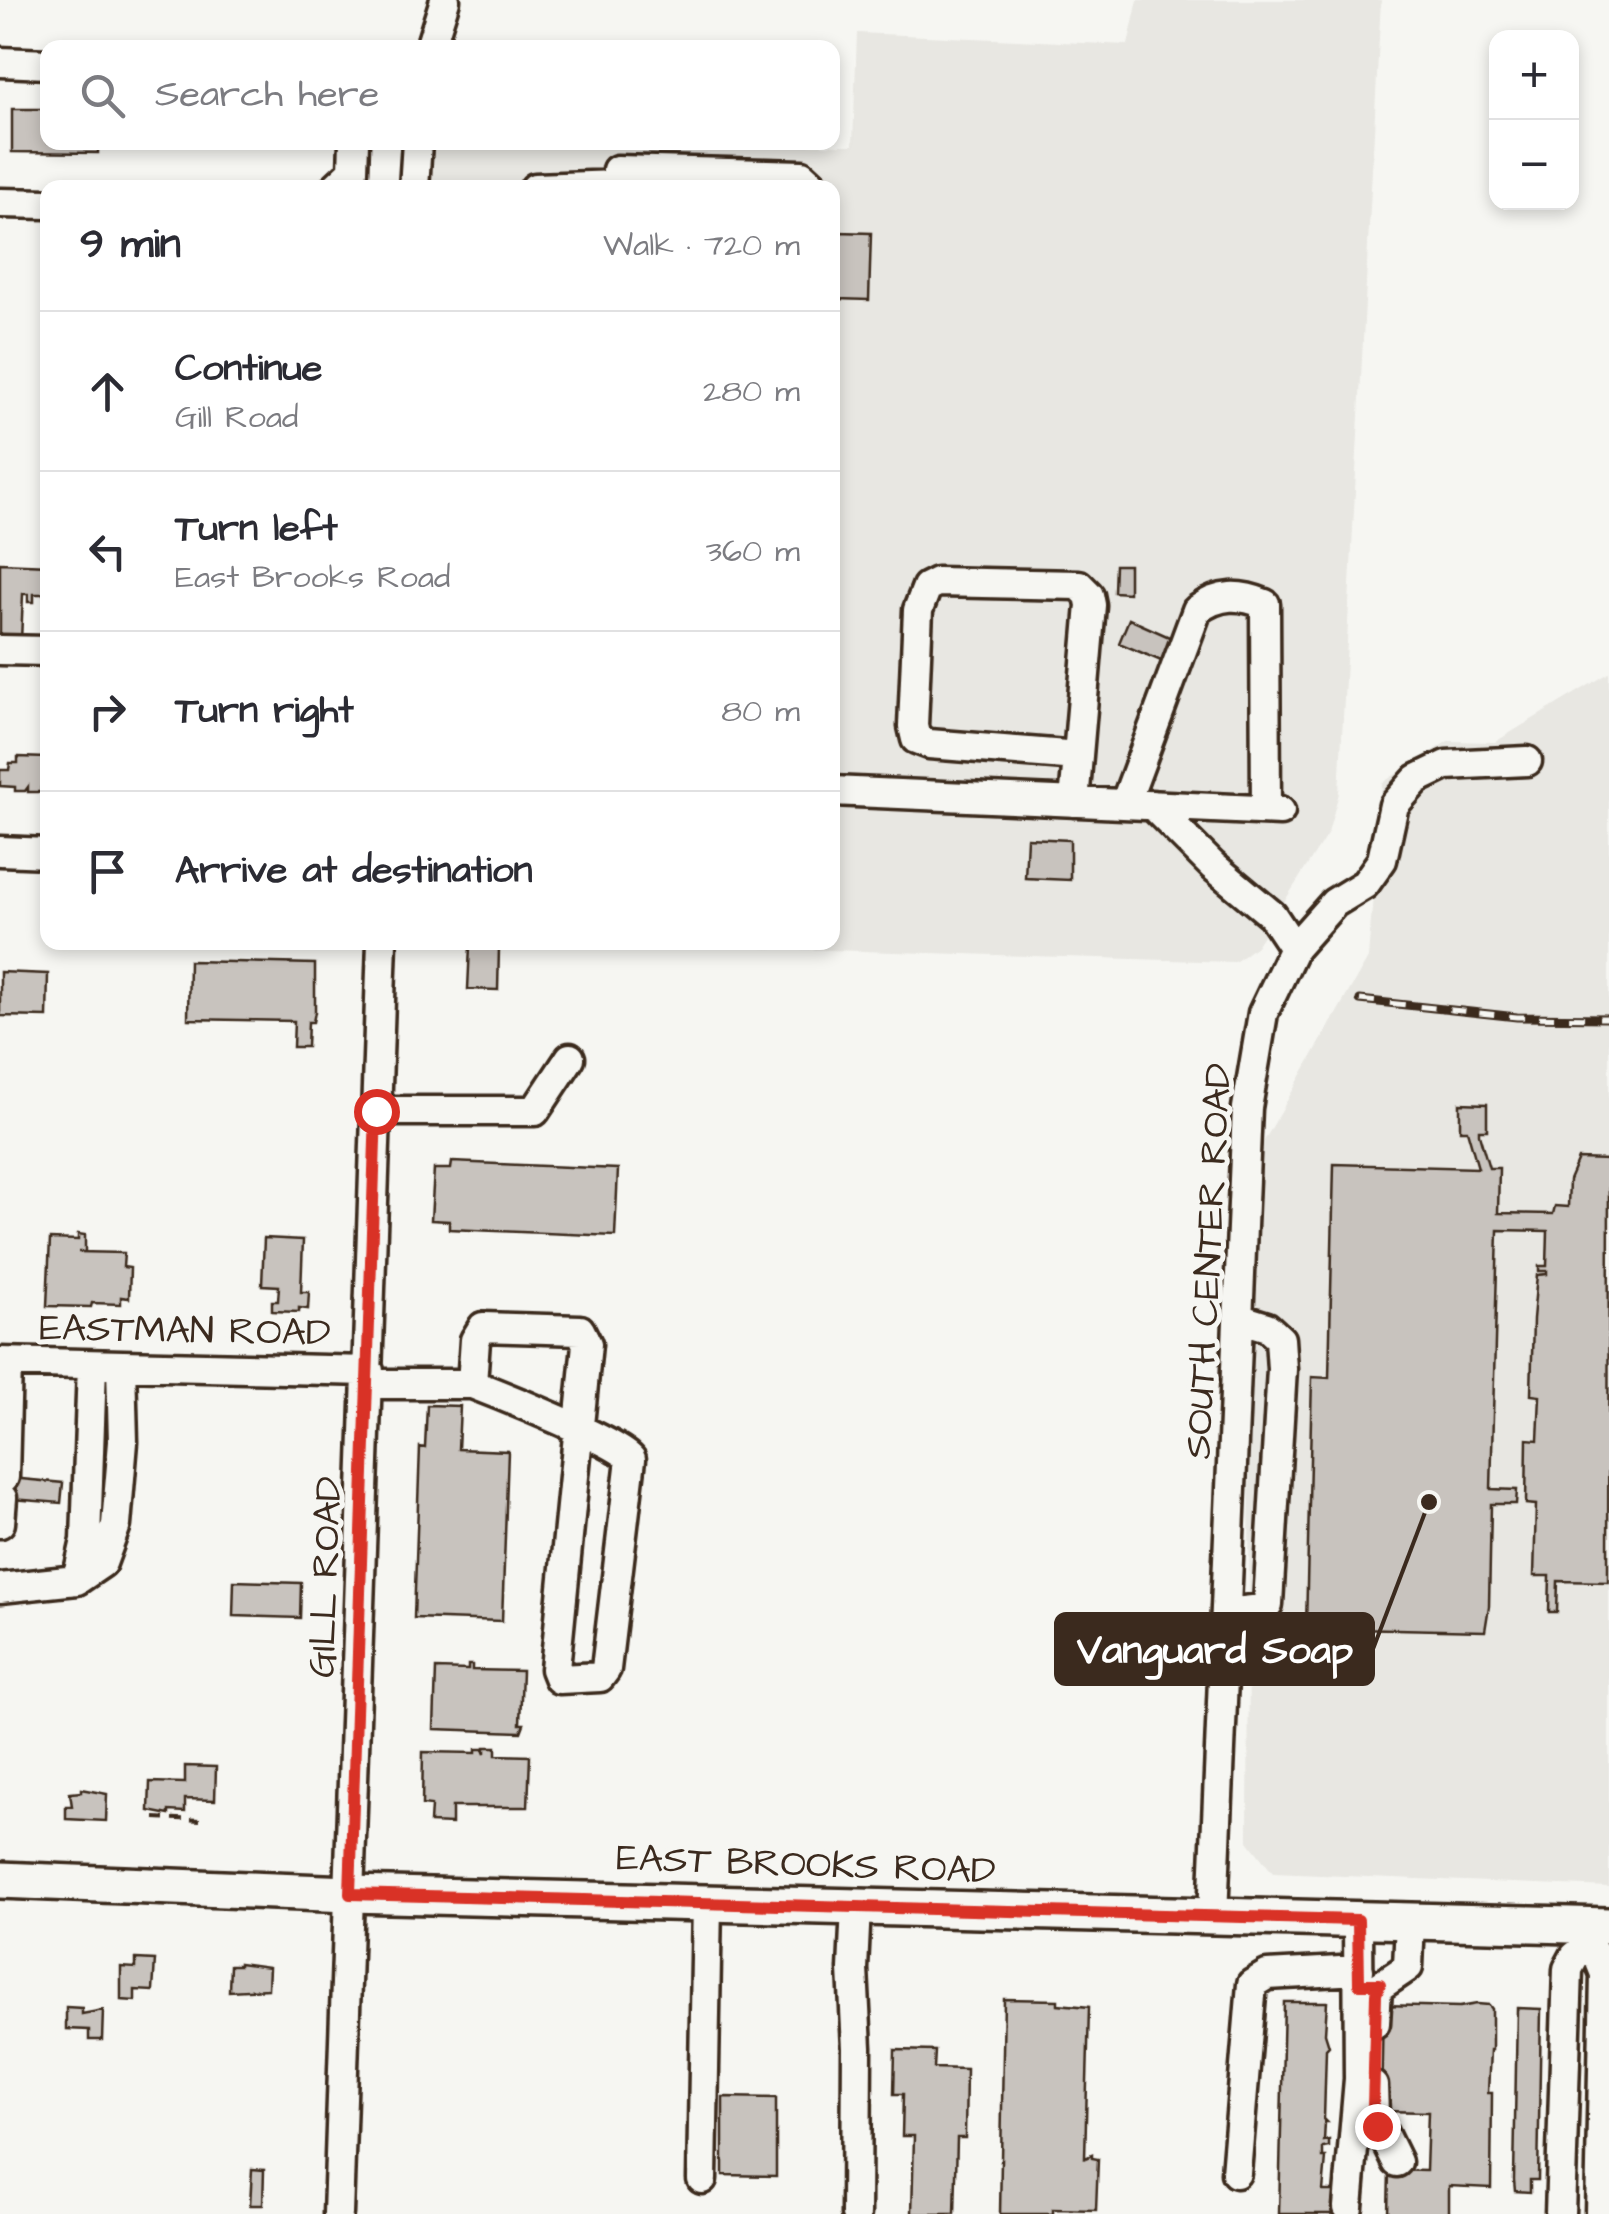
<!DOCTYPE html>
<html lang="en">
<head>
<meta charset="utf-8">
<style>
	body { margin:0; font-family:"Architects Daughter",sans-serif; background:#f2f2f3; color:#2b2b33 }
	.controls { position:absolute; right:30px; top:30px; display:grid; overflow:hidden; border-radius:20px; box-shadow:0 5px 15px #0003 }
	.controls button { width:90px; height:90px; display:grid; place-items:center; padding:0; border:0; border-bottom:2px solid #e1e1e2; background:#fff; color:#2b2b33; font:50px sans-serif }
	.stop { position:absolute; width:30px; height:30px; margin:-22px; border:8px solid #d93025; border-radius:50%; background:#fff }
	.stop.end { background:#d93025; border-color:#fff; box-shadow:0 2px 10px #0008 }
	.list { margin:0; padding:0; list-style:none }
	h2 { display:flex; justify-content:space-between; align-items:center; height:130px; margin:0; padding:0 40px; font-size:42px }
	h2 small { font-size:32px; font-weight:400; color:#7c7c81 }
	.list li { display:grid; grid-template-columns:65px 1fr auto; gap:30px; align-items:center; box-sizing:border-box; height:160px; padding:0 40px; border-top:2px solid #e1e1e2 }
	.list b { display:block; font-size:38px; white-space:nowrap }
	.list p { margin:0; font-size:32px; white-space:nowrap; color:#7c7c81 }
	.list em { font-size:32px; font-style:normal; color:#7c7c81 }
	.icon { flex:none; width:55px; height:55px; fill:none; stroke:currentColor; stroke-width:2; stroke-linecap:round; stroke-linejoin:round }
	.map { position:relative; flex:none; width:1609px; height:2214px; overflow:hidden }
	.search { position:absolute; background:#fff; box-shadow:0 5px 15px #0003; left:40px; top:40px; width:800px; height:110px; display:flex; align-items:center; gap:25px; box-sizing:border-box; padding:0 35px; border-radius:20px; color:#7c7c81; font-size:38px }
	.panel { position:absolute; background:#fff; box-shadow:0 5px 15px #0003; left:40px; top:180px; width:800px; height:770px; border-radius:20px }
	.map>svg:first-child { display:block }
</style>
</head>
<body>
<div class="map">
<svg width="1609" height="2214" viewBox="0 0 1609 2214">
	<rect width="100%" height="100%" fill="#f6f6f2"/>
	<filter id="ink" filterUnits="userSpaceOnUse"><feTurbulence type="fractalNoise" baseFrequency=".01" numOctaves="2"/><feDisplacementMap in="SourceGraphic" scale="20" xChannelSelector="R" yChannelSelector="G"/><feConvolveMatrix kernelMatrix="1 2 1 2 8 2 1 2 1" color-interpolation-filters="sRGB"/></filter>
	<g filter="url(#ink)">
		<path fill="#e8e7e2" d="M1138 0H1381L1339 793 1328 833 1256 946 1235 962 584 943 832 942V188H427L429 143 853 145 857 33 1128 45Z
			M1609 673V1887L1273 1873 1248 1841 1251 1164 1368 958 1382 783 1448 741 1495 742Z"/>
		<path fill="#c8c3be" stroke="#3b2a1e" stroke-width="2.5" d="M12 109H48V142H98V153L12 152Z
			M839 232 871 233 869 300 837 299Z
			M0 563 48 565V594H34V602H28V594H23L21 641 0 640Z
			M1115 565H1129V593L1114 592Z
			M1129 619 1176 640 1166 663 1119 643Z
			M18 757 47 758 46 789 41 788V792H28V787L25 791H15V787L0 786V770H9L10 763H18Z
			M1027 838 1070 840V880L1025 878Z
			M470 946 499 947 498 990 468 989Z
			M189 961 315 964V1012L313 1022H308L307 1047H293L294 1021 188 1019Z
			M0 972 48 974 47 1017 0 1016Z
			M1460 1103 1487 1104V1130H1479V1134L1489 1168H1499L1498 1213 1553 1214 1555 1206 1568 1207 1569 1180 1578 1159 1609 1160 1608 1582 1558 1581 1557 1612H1549L1550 1576H1534L1536 1505 1526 1504 1527 1439 1538 1440 1540 1396 1531 1395 1533 1319 1537 1275 1547 1274V1271H1539V1266H1547L1548 1231 1498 1230 1491 1489 1517 1490 1516 1504H1491L1489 1606 1485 1631 1306 1627 1312 1377 1329 1378 1334 1164 1478 1168 1467 1130H1460Z
			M452 1162 618 1169 615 1236 449 1229V1221L431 1220 434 1169H451Z
			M78 1234 85 1235V1252H78L124 1253 123 1267 130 1268 129 1298 121 1297V1304L92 1303 91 1307 47 1306 50 1239 78 1240Z
			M264 1238 303 1240 301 1292H309L308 1309 299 1308V1312L272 1311V1301H278L279 1286 262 1285Z
			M427 1405 460 1406 458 1449 508 1451 502 1621 414 1618 420 1447 425 1448Z
			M0 1477 63 1483 61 1503 0 1498Z
			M234 1581 301 1583 300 1618 233 1616Z
			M468 1665H472V1670L522 1671 520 1724H524L521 1732 434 1729 436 1669 468 1670Z
			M485 1747H496V1755L530 1756 528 1807H452V1824L430 1823 431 1806 422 1805 423 1752 476 1753V1749H483L485 1754Z
			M185 1766 216 1767 215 1800 185 1799V1812L169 1811V1815L149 1811 150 1782 185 1783Z
			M81 1789 107 1794 106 1821 66 1819V1806H72L70 1793 81 1792Z
			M136 1959 155 1960 153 1991 135 1990V2001L121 2000V1967L136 1968Z
			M239 1963 269 1967 268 1989 229 1991 230 1965H239Z
			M1004 1999 1058 2000V2004L1089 2007 1085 2158 1092 2155V2158L1098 2159 1096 2210 1053 2209V2214H1000Z
			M1284 2002H1327L1325 2033 1329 2046 1326 2049 1324 2119 1327 2122H1325L1324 2141 1329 2140V2147L1323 2148V2158H1326L1323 2191H1334L1333 2211 1365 2214H1279Z
			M1477 2004 1489 2005 1492 2009V2050H1490L1488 2093H1492L1491 2188 1449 2186V2214H1388L1389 2170 1426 2171 1428 2112 1381 2111 1383 2005 1460 2007Z
			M66 2007 82 2008V2014L103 2010 102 2040H89V2030L66 2029Z
			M1517 2008 1541 2009 1538 2180H1530V2192L1515 2191 1514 2180Z
			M895 2050 935 2051 934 2068 966 2069 965 2138H957L955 2214H912L914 2136H902L903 2094H894Z
			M723 2097 776 2098V2176L723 2175Z
			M252 2169 264 2170 263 2205H250Z"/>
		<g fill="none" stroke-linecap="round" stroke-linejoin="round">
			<defs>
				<path id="minor" d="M430 48 445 0
					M0 62 48 64
					M617 170 802 175 816 188
					M335 188 353 171 354 142
					M414 188 417 142
					M535 188 617 185
					M0 203 48 204
					M0 650 48 651
					M832 791 1280 811
					M1074 802 1091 605 1089 595 1079 585 937 582 927 587 918 610 913 726 916 739 929 744 1078 756
					M1125 804 1197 610C1220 593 1240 594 1265 604L1266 810
					M1152 805 1213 866 1272 915 1294 948
					M0 851 48 853
					M376 1111H535L570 1058
					M0 1362 369 1371
					M368 1384H472L475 1340 483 1327 580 1330 587 1344 555 1669 559 1679 600 1677 606 1669 631 1459C621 1443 498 1394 472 1384
					M4 1477 7 1363
					M0 1523 2 1498
					M77 1580 86 1540 92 1365
					M0 1588 77 1580 102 1563 116 1525 123 1442 121 1365
					M1226 1613 1262 1609 1268 1604 1282 1369 1280 1339 1267 1327 1238 1318
					M1213 1916 1247 1108 1263 1013 1294 948 1334 903 1365 884 1382 860 1394 805 1417 779 1446 765 1527 761
					M1589 1926 1588 1946 1599 1959 1605 1974 1600 2214
					M1375 2023 1377 1988 1408 1967 1410 1921
					M1373 2086 1374 2115 1397 2162
					M1236 2173 1252 1984 1267 1975 1359 1970
					M702 2179 707 1903
					M1348 2207 1359 2079 1358 1920
					M338 2214 382 942
					M856 2214 857 2048 853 1969 856 1907
					M1560 2214 1568 1969 1575 1956 1588 1946"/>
				<path id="major" d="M0 1880 350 1894 1609 1926"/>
			</defs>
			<use href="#minor" stroke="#3b2a1e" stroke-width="35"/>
			<use href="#major" stroke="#3b2a1e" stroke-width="42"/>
			<path stroke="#3b2a1e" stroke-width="4" stroke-dasharray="10 8" stroke-linecap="butt" d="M155 1818 200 1820"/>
			<use href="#minor" stroke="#f6f6f2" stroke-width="28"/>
			<use href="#major" stroke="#f6f6f2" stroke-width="35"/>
			<defs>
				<path id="rail" d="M1360 1000 1517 1017 1609 1018"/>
			</defs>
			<use href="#rail" stroke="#3b2a1e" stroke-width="9"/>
			<use href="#rail" stroke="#f6f6f2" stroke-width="5" stroke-dasharray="15" stroke-linecap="butt"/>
		</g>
	</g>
	<g fill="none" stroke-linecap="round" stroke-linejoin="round" filter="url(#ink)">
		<path stroke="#d93025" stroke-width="12" d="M376 1111 350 1894 1358 1920 1359 1984H1380L1376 1994 1373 2108 1377 2126"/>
	</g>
	<g text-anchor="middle" stroke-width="10" stroke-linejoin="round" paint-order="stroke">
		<g font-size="38" fill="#3b2a1e" stroke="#f6f6f2">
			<text transform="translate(1207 1261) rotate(-87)" y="13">SOUTH CENTER ROAD</text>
			<text transform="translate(185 1329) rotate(1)" y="13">EASTMAN ROAD</text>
			<text transform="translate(324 1577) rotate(-88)" y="13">GILL ROAD</text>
			<text transform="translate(806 1863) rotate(2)" y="13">EAST BROOKS ROAD</text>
		</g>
	</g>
	<path fill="none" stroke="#3b2a1e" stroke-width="4" d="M1429 1502L1373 1649"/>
	<circle fill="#3b2a1e" stroke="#f6f6f2" stroke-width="4" cx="1429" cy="1502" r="10"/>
	<rect fill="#3b2a1e" stroke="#3b2a1e" stroke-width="4" x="1056" y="1614" width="317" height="70" rx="10"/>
	<g font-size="40" text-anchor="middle" font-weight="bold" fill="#fff">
		<text x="1215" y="1663">Vanguard Soap</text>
	</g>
</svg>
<div class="controls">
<button>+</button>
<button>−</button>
</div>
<div class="stop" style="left:376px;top:1111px"></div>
<div class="stop end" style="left:1377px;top:2126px"></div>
<div class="search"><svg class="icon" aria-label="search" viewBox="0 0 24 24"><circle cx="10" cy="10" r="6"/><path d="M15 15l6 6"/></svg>Search here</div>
<section class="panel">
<h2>9 min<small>Walk · 720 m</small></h2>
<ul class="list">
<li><svg class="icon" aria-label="ahead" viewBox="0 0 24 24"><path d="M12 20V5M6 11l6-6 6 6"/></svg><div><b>Continue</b><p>Gill Road</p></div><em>280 m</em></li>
<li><svg class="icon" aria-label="left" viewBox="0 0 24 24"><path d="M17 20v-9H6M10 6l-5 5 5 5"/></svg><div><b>Turn left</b><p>East Brooks Road</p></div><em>360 m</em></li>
<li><svg class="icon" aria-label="right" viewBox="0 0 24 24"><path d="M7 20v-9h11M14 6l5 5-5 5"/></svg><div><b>Turn right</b></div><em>80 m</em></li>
<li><svg class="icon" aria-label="arrive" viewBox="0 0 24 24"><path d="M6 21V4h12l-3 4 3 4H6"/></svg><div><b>Arrive at destination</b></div></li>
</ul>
</section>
</div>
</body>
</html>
